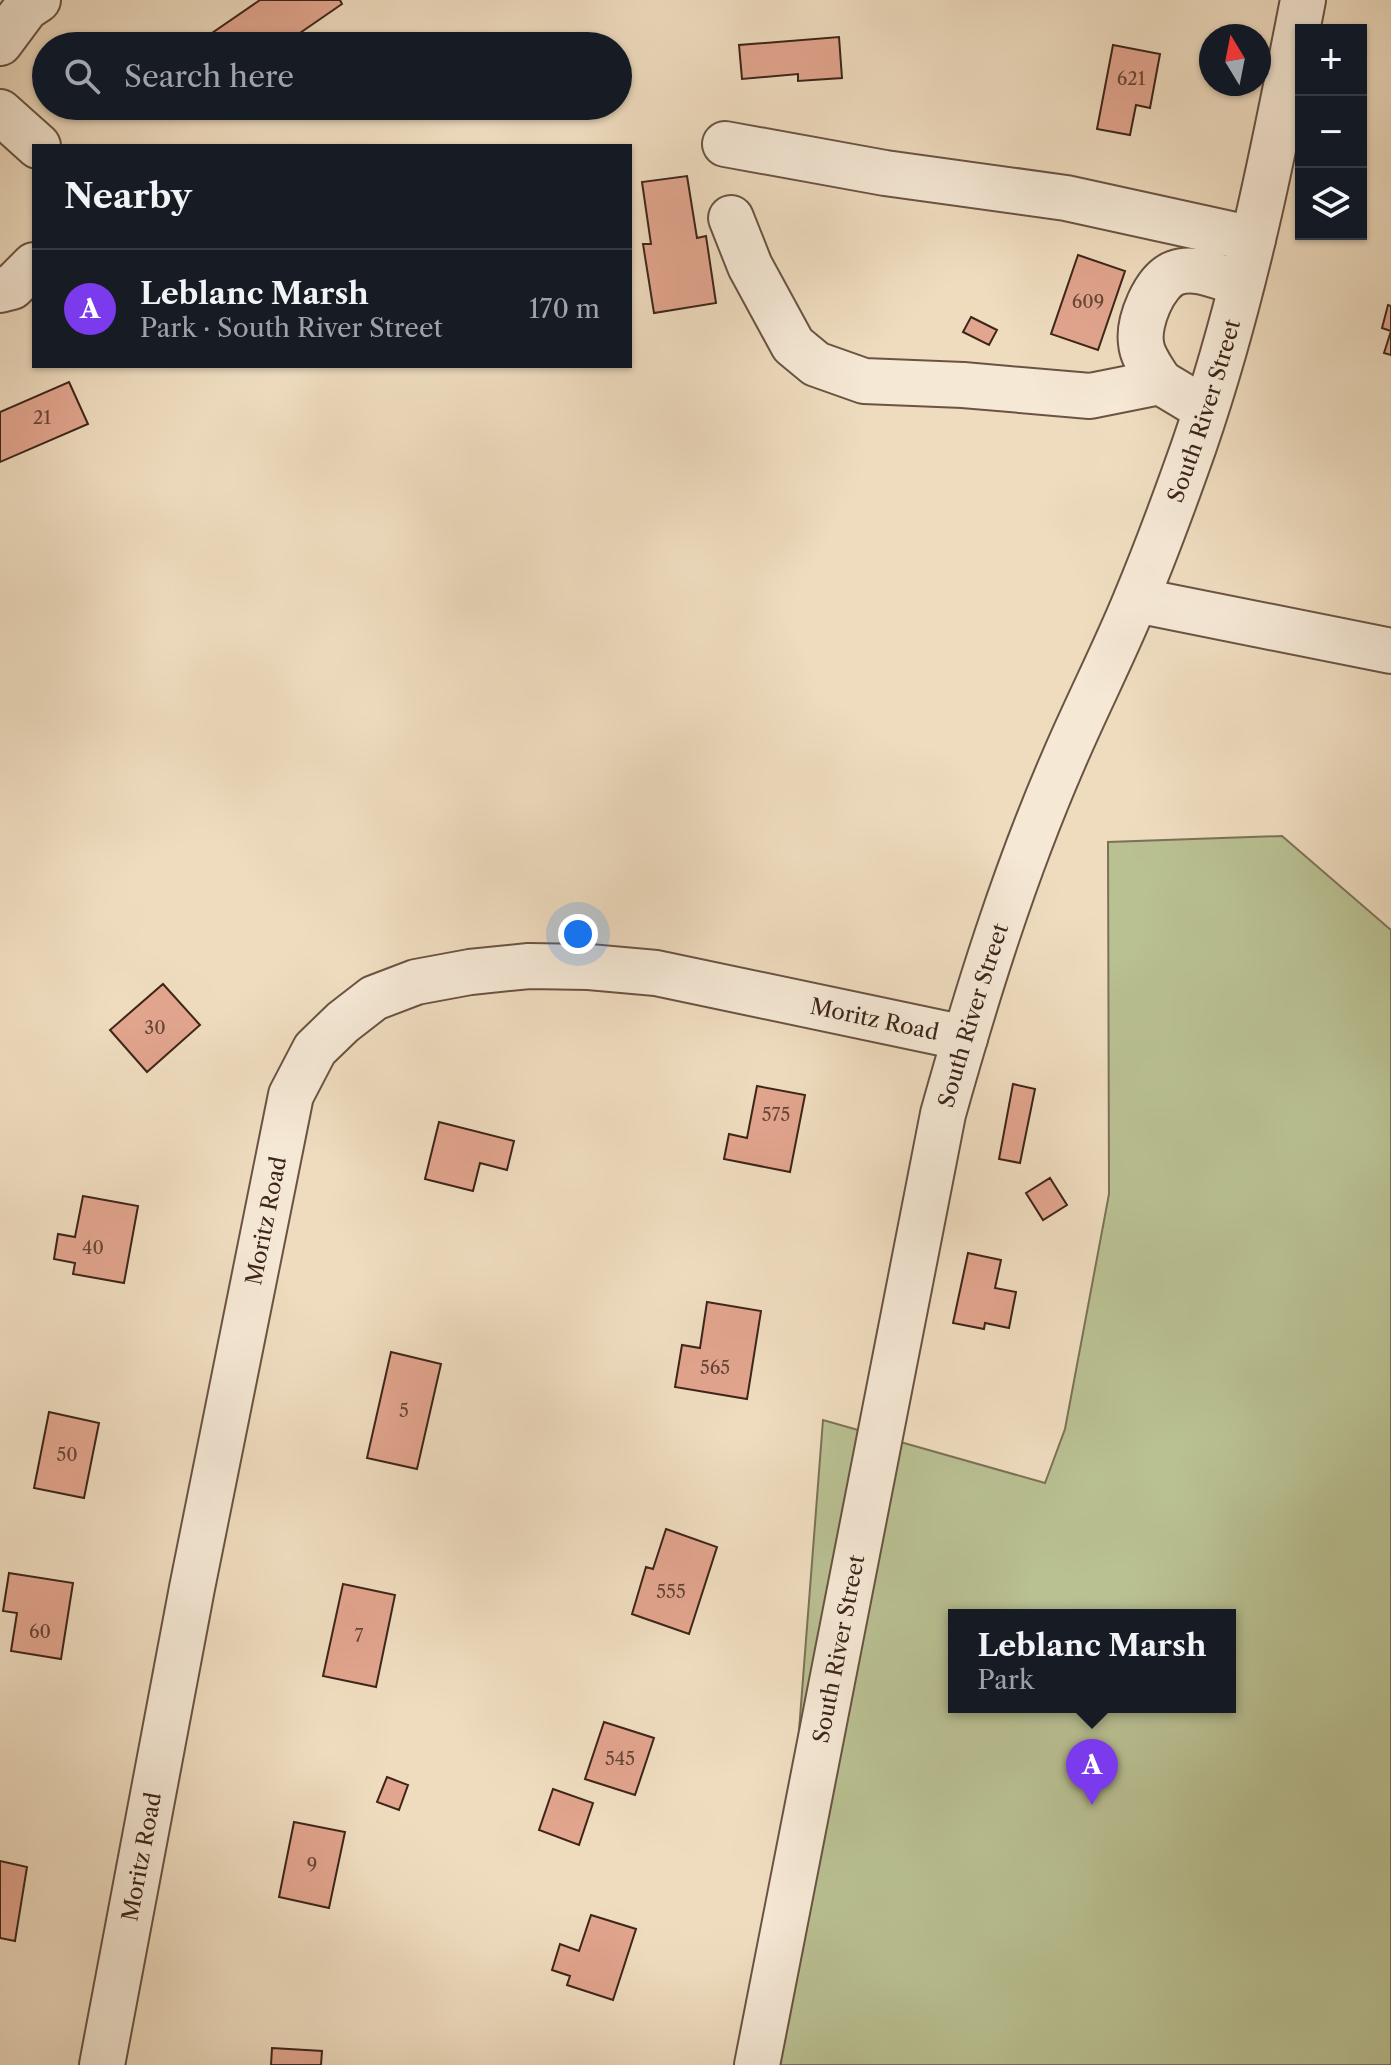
<!DOCTYPE html>
<html lang="en">
<head>
<meta charset="utf-8">
<style>
	body { margin:0; font-family:"Libre Caslon Text",serif; background:#20242c; color:#f1f3f6 }
	.controls { position:absolute; right:24px; top:24px; display:grid; overflow:hidden; border-radius:0px; box-shadow:0 2px 6px #0004 }
	.controls button { width:72px; height:72px; display:grid; place-items:center; padding:0; border:0; border-bottom:2px solid #363941; background:#171b24; color:#f1f3f6; font:40px sans-serif }
	.compass { position:absolute; left:1199px; top:24px; width:72px; height:72px; border-radius:50%; background:#171b24; box-shadow:0 2px 6px #0004; rotate:350deg }
	.you { position:absolute; left:578px; top:934px; width:28px; height:28px; margin:-20px; border:6px solid #fff; border-radius:50%; background:#1a73e8; box-shadow:0 0 0 12px #1a73e833 }
	.badge { display:grid; place-items:center; width:52px; height:52px; border-radius:50%; background:#7c3aed; color:#fff; font-size:26px; font-weight:700 }
	.pin { position:absolute; translate:-50% -66px; filter:drop-shadow(0 2px 4px #0008) }
	.pin::after { content:''; position:absolute; top:42px; width:28px; height:24px; background:inherit; clip-path:polygon(0 0,100% 0,50% 100%) }
	.popup { position:absolute; left:948px; top:1609px; width:288px; height:104px; box-sizing:border-box; display:grid; place-content:center; border-radius:0px; background:#171b24; filter:drop-shadow(0 2px 6px #0005); font-size:26px; white-space:nowrap; color:#9ea1a6 }
	.popup b { font-size:30px; color:#f1f3f6 }
	.popup::after { content:''; position:absolute; left:50%; top:100%; margin-left:-16px; border:16px solid transparent; border-top-color:#171b24 }
	.list { margin:0; padding:0; list-style:none }
	h2 { display:flex; justify-content:space-between; align-items:center; height:104px; margin:0; padding:0 32px; font-size:34px }
	h2 small { font-size:26px; font-weight:400; color:#9ea1a6 }
	.list li { display:grid; grid-template-columns:52px 1fr auto; gap:24px; align-items:center; box-sizing:border-box; height:120px; padding:0 32px; border-top:2px solid #363941 }
	.list b { display:block; font-size:30px; white-space:nowrap }
	.list p { margin:0; font-size:26px; white-space:nowrap; color:#9ea1a6 }
	.list em { font-size:26px; font-style:normal; color:#9ea1a6 }
	.icon { flex:none; width:44px; height:44px; fill:none; stroke:currentColor; stroke-width:2; stroke-linecap:round; stroke-linejoin:round }
	.map { position:relative; flex:none; width:1391px; height:2065px; overflow:hidden }
	.search { position:absolute; background:#171b24; box-shadow:0 2px 6px #0004; left:32px; top:32px; width:600px; height:88px; display:flex; align-items:center; gap:20px; box-sizing:border-box; padding:0 28px; border-radius:44px; color:#9ea1a6; font-size:30px }
	.panel { position:absolute; background:#171b24; box-shadow:0 2px 6px #0004; left:32px; top:144px; width:600px; height:224px; border-radius:0px }
	.map>svg:first-child { display:block }
</style>
</head>
<body>
<div class="map">
<svg width="1391" height="2065" viewBox="0 0 1391 2065">
	<rect width="100%" height="100%" fill="#efdcbf"/>
	<filter id="stains"><feTurbulence type="fractalNoise" baseFrequency=".0025" numOctaves="4"/><feColorMatrix values="0 0 0 0 .2 0 0 0 0 .09 0 0 0 0 .02 0 0 0 .5 -.17"/></filter>
	<radialGradient id="worn" r=".72"><stop offset=".6" stop-color="#630" stop-opacity="0"/><stop offset="1" stop-color="#630" stop-opacity=".3"/></radialGradient>
	<path fill="#b9c092" stroke="#7b7256" stroke-width="2" fill-rule="evenodd" d="M1282 836 1391 930V2065H763L776 2028 823 1420 1045 1483 1065 1429 1109 1194 1108 842ZM954 1615H1230V1707H954Z"/>
	<path fill="#e2a58e" stroke="#3d2519" stroke-width="2" d="M260 0H340L342 4 281 46H220L212 33Z
		M839 37 842 78 798 81V74L742 79 739 45Z
		M1113 45 1160 54 1150 108 1136 105 1130 135 1097 129Z
		M687 176 697 238 706 236 716 303 654 313 643 244H651L642 182Z
		M1078 255 1125 271 1098 350 1051 334Z
		M1388 305 1391 306V355L1384 353 1391 331 1382 328Z
		M971 317 997 330 989 345 963 332Z
		M69 382 88 424 0 462V412Z
		M163 984 200 1025 147 1072 110 1030Z
		M1013 1084 1035 1089 1020 1163 999 1159Z
		M757 1086 805 1095 790 1172 724 1159 729 1134 747 1138Z
		M439 1122 514 1141 507 1170 480 1163 473 1191 425 1179Z
		M1050 1178 1067 1205 1043 1220 1026 1193Z
		M83 1196 138 1206 124 1283 73 1274 75 1263 54 1259 58 1234 75 1237Z
		M968 1253 1001 1260 995 1288 1016 1292 1009 1328 985 1323 984 1329 953 1323Z
		M707 1302 761 1311 747 1399 675 1387 682 1345 700 1348Z
		M391 1352 441 1364 417 1469 367 1458Z
		M49 1412 99 1423 84 1498 34 1488Z
		M666 1529 717 1547 689 1634 632 1614 646 1567 653 1569Z
		M9 1573 73 1583 61 1659 11 1651 17 1613 3 1611Z
		M343 1584 395 1595 376 1687 323 1676Z
		M604 1722 654 1738 635 1795 585 1779Z
		M387 1777 408 1785 399 1810 377 1802Z
		M553 1789 593 1803 579 1845 539 1830Z
		M294 1822 345 1832 329 1908 279 1897Z
		M0 1861 27 1867 15 1941 0 1938Z
		M591 1915 636 1929 613 2000 567 1985 570 1976 552 1970 560 1944 579 1951Z
		M272 2048 322 2051 321 2065H271Z"/>
	<g fill="none" stroke-linecap="round" stroke-linejoin="round">
		<defs>
			<g id="minor">
				<path d="M0 43 26 8 38 0"/>
				<path d="M0 112 38 146"/>
				<path d="M725 144 885 173 1066 198 1253 239"/>
				<path d="M731 218 750 266 793 345 816 364 864 381 963 385 1090 396 1160 382 1205 409"/>
				<path d="M0 290 12 287 34 265"/>
				<path d="M1160 382C1153 370 1142 357 1141 343 1138 322 1154 281 1175 273 1196 265 1221 278 1241 284"/>
				<path d="M1136 600 1391 651"/>
				<path id="s1" d="M102 2065 192 1588 291 1095 315 1049 343 1022 374 998 416 982 470 972 529 966 589 967 656 973 965 1038"/>
				<path id="s2" d="M757 2065 943 1114C977 993 1014 874 1064 759 1087 705 1114 653 1136 599 1157 549 1176 497 1194 446 1244 301 1274 150 1303 0"/>
			</g>
		</defs>
		<use href="#minor" stroke="#6a5342" stroke-width="48"/>
		<use href="#minor" stroke="#f5e8d5" stroke-width="44"/>
	</g>
	<g text-anchor="middle" stroke-width="6" stroke-linejoin="round" paint-order="stroke">
		<g font-size="18" fill="#664536">
			<text x="1131" y="85">621</text>
			<text x="1088" y="308">609</text>
			<text x="42" y="424">21</text>
			<text x="155" y="1034">30</text>
			<text x="776" y="1121">575</text>
			<text x="93" y="1254">40</text>
			<text x="715" y="1374">565</text>
			<text x="404" y="1417">5</text>
			<text x="67" y="1461">50</text>
			<text x="671" y="1598">555</text>
			<text x="40" y="1638">60</text>
			<text x="359" y="1642">7</text>
			<text x="620" y="1765">545</text>
			<text x="312" y="1871">9</text>
		</g>
		<g font-size="22" fill="#3d2519" stroke="#f5e8d5">
			<text dy="8" stroke="none"><textPath href="#s2" startOffset="1720">South River Street</textPath></text>
			<text dy="8" stroke="none"><textPath href="#s2" startOffset="1072">South River Street</textPath></text>
			<text dy="8" stroke="none"><textPath href="#s1" startOffset="1628">Moritz Road</textPath></text>
			<text dy="8" stroke="none"><textPath href="#s1" startOffset="860">Moritz Road</textPath></text>
			<text dy="8" stroke="none"><textPath href="#s2" startOffset="424">South River Street</textPath></text>
			<text dy="8" stroke="none"><textPath href="#s1" startOffset="212">Moritz Road</textPath></text>
		</g>
	</g>
	<rect width="100%" height="100%" filter="url(#stains)"/>
	<rect width="100%" height="100%" fill="url(#worn)"/>
</svg>
<div class="controls">
<button>+</button>
<button>−</button>
<button><svg class="icon" aria-label="layers" viewBox="0 0 24 24"><path d="M12 4l9 5-9 5-9-5zM3 14l9 5 9-5"/></svg></button>
</div>
<svg class="compass" viewBox="-18 -18 36 36"><path d="M0-13l5 13h-10z" fill="#e53935"/><path d="M0 13l5-13h-10z" fill="#9ea1a6"/></svg>
<div class="you"></div>
<div class="pin badge" style="left:1092px;top:1805px">A</div>
<div class="popup"><b>Leblanc Marsh</b>Park</div>
<div class="search"><svg class="icon" aria-label="search" viewBox="0 0 24 24"><circle cx="10" cy="10" r="6"/><path d="M15 15l6 6"/></svg>Search here</div>
<section class="panel">
<h2>Nearby<small></small></h2>
<ul class="list">
<li><span class="badge">A</span><div><b>Leblanc Marsh</b><p>Park · South River Street</p></div><em>170 m</em></li>
</ul>
</section>
</div>
</body>
</html>
